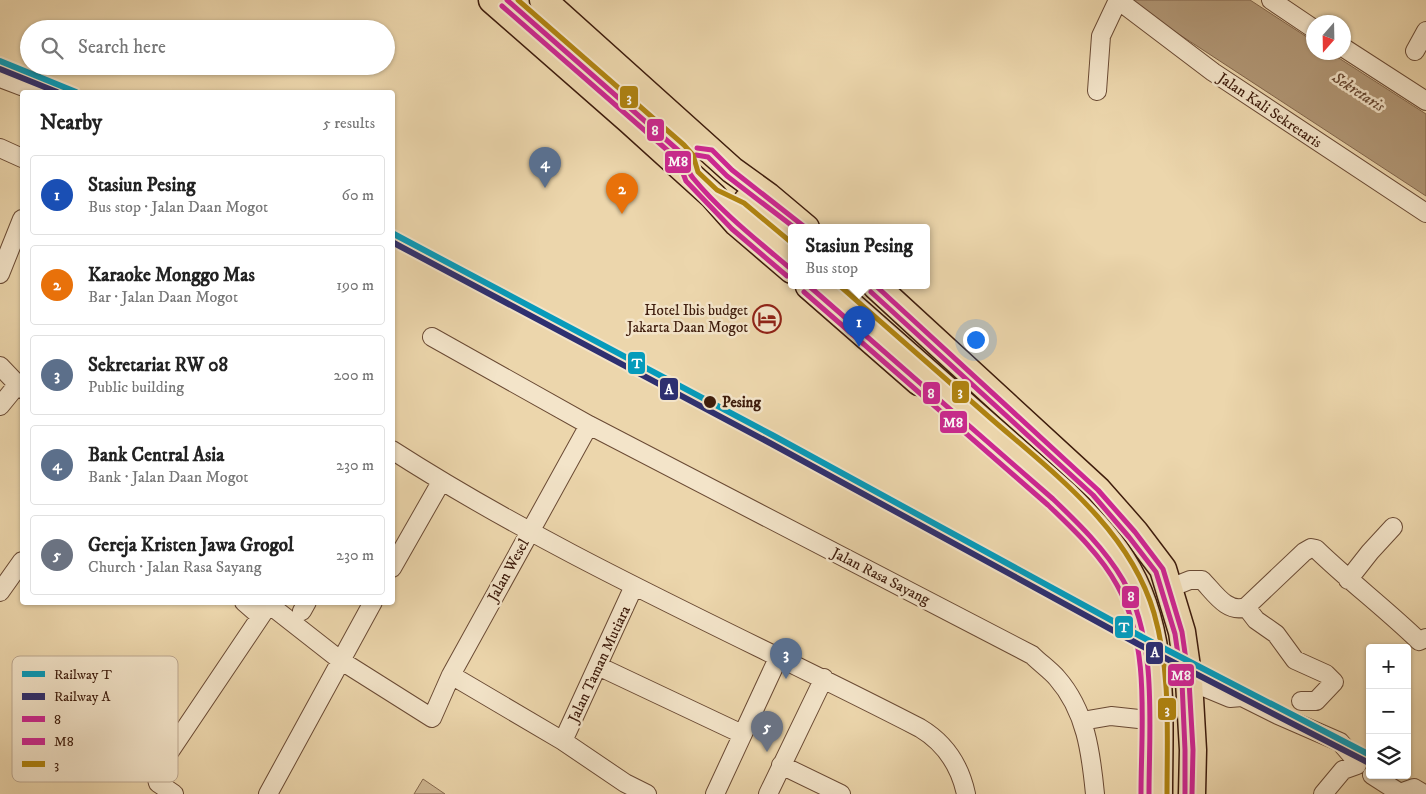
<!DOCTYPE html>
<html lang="en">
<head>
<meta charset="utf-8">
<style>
	body { margin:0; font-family:"IM FELL DW Pica",serif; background:#f2f2f2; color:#222 }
	.controls { position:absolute; right:15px; bottom:15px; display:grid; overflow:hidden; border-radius:5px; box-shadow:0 1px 4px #0004 }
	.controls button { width:45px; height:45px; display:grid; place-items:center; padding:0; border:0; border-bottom:1px solid #e0e0e0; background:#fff; color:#222; font:25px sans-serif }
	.compass { position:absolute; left:1306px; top:15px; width:45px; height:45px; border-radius:50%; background:#fff; box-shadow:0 1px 4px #0004; rotate:200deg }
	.you { position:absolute; left:975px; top:339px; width:18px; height:18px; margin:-12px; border:4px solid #fff; border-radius:50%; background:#1a73e8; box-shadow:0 0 0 8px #1a73e833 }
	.badge { display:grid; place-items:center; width:32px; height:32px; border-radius:50%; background:#8f2418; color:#fff; font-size:16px; font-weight:700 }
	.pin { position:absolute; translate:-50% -41px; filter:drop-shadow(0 1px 2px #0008) }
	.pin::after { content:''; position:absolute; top:26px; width:18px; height:15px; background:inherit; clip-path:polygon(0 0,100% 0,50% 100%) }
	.popup { position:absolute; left:788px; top:224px; width:142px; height:65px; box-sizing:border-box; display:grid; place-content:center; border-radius:5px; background:#fff; filter:drop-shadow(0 1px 4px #0005); font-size:16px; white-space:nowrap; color:#767676 }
	.popup b { font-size:19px; color:#222 }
	.popup::after { content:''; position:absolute; left:50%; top:100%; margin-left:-10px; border:10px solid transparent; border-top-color:#fff }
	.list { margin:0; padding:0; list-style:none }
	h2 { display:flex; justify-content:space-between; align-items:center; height:65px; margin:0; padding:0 20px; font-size:21px }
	h2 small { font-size:16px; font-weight:400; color:#767676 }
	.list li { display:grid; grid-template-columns:32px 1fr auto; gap:15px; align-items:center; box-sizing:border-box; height:80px; margin:0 10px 10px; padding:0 10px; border:1px solid #e0e0e0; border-radius:5px }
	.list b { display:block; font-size:19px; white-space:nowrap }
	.list p { margin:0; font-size:16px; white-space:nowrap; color:#767676 }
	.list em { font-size:16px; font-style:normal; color:#767676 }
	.icon { flex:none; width:28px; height:28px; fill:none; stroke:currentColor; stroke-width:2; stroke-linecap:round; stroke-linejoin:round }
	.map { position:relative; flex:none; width:1426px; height:794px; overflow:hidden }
	.search { position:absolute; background:#fff; box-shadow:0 1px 4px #0004; left:20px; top:20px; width:375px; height:55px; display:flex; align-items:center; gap:12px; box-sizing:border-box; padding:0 18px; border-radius:28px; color:#767676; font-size:19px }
	.panel { position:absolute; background:#fff; box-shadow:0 1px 4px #0004; left:20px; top:90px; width:375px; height:515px; border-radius:5px }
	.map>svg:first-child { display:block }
</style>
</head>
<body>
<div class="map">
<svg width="1426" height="794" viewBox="0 0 1426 794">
	<rect width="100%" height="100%" fill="#ecd6ac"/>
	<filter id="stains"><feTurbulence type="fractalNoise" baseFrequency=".004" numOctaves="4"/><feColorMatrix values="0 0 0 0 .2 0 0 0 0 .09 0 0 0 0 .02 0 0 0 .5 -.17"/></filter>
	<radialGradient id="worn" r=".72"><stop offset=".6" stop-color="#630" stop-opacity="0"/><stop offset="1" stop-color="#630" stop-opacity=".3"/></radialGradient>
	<path fill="#ceb691" stroke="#86694e" d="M423 779 445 794H414Z"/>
	<path fill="#b19776" stroke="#83664c" d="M1130 0H1250L1313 41 1314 52 1331 53 1426 114V196L1145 12Z"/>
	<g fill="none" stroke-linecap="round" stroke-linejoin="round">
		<defs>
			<path id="minor" d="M1118 0 1213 72 1426 213
				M1271 0 1314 29
				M1344 48 1426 101
				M1415 51 1426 31
				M0 78 37 92
				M1097 91 1101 36 1118 0
				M0 148 22 158
				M0 274 22 219
				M432 337 589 425 1032 655C1040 663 1050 670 1057 678 1086 711 1091 753 1095 794
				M0 366 22 389
				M0 406 18 384
				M392 450C560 558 744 637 920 728 945 743 960 766 966 794
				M392 568 441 482
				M1348 580 1370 552 1393 527
				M1170 588 1190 580H1202C1214 592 1227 614 1246 607L1304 552 1311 548 1316 549C1349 581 1386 609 1419 641L1426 638
				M0 592 22 561
				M244 602 260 616
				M266 602 340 660 432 718 451 675 589 425
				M1246 607 1256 620 1276 634 1295 660 1326 674 1334 682 1316 701H1301
				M302 611 307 602
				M598 666 742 734
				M451 675 563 741 625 783 647 794
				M1189 681 1230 698 1242 697 1278 715 1340 742 1353 757 1357 765
				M1082 721 1111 716 1148 720
				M563 741 634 586
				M781 765 841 794
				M1372 775 1400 793
				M1400 793 1414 788 1424 794
				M174 794 158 783 156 775 158 769 269 604
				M268 794 373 602
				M715 794 779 656
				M768 794 824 678
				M1323 794 1343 770 1357 765"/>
			<path id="highway" d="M492 0 629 120 713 196 737 223 792 270
				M543 0 732 170 768 196 806 228
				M747 201 792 241
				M809 286 919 382
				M876 286 1098 490 1135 532 1163 569 1182 632 1189 681 1193 750 1192 794"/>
		</defs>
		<use href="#minor" stroke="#6a4a34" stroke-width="20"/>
		<use href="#highway" stroke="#3e1c0c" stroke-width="29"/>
		<use href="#minor" stroke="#f3e4c9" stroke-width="18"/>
		<use href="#highway" stroke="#ecd6ac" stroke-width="26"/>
		<defs>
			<path id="highway-bridge" d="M829 286 1065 494C1086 515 1106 535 1122 560 1167 629 1159 716 1159 794"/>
		</defs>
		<use href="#highway-bridge" stroke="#3e1c0c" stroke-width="29" stroke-linecap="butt"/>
		<use href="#highway-bridge" stroke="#ecd6ac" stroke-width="26"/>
		<defs>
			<path id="bus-1" d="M507 0 679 151C687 160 686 170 693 178 721 212 758 241 792 270
				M697 148 712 150 732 170 806 228
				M809 286 1053 499C1078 523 1105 549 1123 580 1158 640 1149 727 1149 794
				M876 286 1098 490 1135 532 1163 569 1182 632 1189 681 1193 750 1192 794"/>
			<path id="bus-2" d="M502 6 674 156 679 163 686 181 732 229 787 276
				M696 155 708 157 727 176 795 228
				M804 292 1048 505C1073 529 1100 554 1117 585 1151 646 1141 726 1141 794
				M871 292 1093 495 1129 537 1156 572 1175 634 1182 682 1185 750V794"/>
			<path id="bus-3" d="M518 0 684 145 693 155 698 172 717 190 744 203 792 243
				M840 286C889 329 939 373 988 416 1052 472 1129 528 1154 613 1171 672 1167 734 1167 794"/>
		</defs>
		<use href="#bus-1" stroke="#f3e4c9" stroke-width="9"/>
		<use href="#bus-2" stroke="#f3e4c9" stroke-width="9"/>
		<use href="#bus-3" stroke="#f3e4c9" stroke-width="9"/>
		<use href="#bus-1" stroke="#cc2790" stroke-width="5"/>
		<use href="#bus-2" stroke="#cb2990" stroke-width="5"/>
		<use href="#bus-3" stroke="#af8311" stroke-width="5"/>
		<defs>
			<path id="rail-1" d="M0 61 76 92
				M392 233 774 436 1142 637 1370 755"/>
			<path id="rail-2" d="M0 69 57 92
				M392 242 770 443 1138 644 1367 762"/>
		</defs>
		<use href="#rail-1" stroke="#f3e4c9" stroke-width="10"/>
		<use href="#rail-2" stroke="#f3e4c9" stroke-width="10"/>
		<use href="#rail-1" stroke="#069bbb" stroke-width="6"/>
		<use href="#rail-2" stroke="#2e2f70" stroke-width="6"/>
	</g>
	<defs>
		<symbol id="hotel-ring" viewBox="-11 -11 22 22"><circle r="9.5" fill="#f3e4c9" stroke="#8f2418" stroke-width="1.5"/><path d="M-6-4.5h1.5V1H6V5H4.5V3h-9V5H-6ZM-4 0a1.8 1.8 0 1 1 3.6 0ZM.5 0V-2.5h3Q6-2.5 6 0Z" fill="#8f2418"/></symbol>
	</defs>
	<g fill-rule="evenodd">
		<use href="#hotel-ring" x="751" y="303" width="32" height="32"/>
	</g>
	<circle fill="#3e1c0c" stroke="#f3e4c9" stroke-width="2" cx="710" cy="402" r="7"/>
	<g text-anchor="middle" stroke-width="5" stroke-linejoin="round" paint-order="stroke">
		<g font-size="15" fill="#3e1c0c" stroke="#f3e4c9">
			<text transform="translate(1270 110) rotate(34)" y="5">Jalan Kali Sekretaris</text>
			<text transform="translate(508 570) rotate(-61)" y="5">Jalan Wesel</text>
			<text transform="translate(881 576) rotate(27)" y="5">Jalan Rasa Sayang</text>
			<text transform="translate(599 664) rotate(-65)" y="5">Jalan Taman Mutiara</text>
		</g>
		<g font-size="15" fill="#3e1c0c" stroke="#f3e4c9" text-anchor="end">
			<text x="748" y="315">Hotel Ibis budget<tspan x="748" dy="17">Jakarta Daan Mogot</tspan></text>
		</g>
		<g font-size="15" font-weight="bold" fill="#3e1c0c" stroke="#f3e4c9" text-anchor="start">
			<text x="722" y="407">Pesing</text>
		</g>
		<g font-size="16" font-style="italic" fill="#664731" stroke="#f3e4c9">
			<text transform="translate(1359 91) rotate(33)" y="6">Sekretaris</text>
		</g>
	</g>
	<rect x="12" y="656" width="166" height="126" rx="8" fill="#f3e4c9" stroke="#bda890" stroke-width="1"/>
	<rect x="22" y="671" width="23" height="6" fill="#069bbb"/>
	<rect x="22" y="693" width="23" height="7" fill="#2e2f70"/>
	<rect x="22" y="716" width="23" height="6" fill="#cc2790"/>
	<rect x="22" y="738" width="23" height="7" fill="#cb2990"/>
	<rect x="22" y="761" width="23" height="6" fill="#af8311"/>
	<g font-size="14" fill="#3e1c0c">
		<text x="54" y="679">Railway T</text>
		<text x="54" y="701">Railway A</text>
		<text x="54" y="724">8</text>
		<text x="54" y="746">M8</text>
		<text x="54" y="769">3</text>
	</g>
	<g stroke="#f3e4c9" stroke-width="2">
		<rect x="619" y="85" width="20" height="24" rx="5" fill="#af8311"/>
		<rect x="646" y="118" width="19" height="24" rx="5" fill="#cc2790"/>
		<rect x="664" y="150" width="28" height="24" rx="5" fill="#cb2990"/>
		<rect x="627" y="351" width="19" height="24" rx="5" fill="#069bbb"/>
		<rect x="659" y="377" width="20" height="24" rx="5" fill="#2e2f70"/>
		<rect x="951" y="380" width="19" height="24" rx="5" fill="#af8311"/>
		<rect x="922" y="381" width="19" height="24" rx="5" fill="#cc2790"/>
		<rect x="939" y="410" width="29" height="24" rx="5" fill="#cb2990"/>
		<rect x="1121" y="585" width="19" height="24" rx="5" fill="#cc2790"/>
		<rect x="1114" y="615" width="20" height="24" rx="5" fill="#069bbb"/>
		<rect x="1145" y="641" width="19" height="24" rx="5" fill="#2e2f70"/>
		<rect x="1167" y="663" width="28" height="24" rx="5" fill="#cb2990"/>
		<rect x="1157" y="697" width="20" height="24" rx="5" fill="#af8311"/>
	</g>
	<g font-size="14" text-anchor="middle" font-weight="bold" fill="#fff">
		<text x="629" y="102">3</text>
		<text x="655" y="135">8</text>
		<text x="678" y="166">M8</text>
		<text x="637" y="368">T</text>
		<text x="669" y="394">A</text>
		<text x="960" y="396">3</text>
		<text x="931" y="398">8</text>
		<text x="953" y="427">M8</text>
		<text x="1131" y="601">8</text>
		<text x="1124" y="632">T</text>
		<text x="1155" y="657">A</text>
		<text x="1181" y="680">M8</text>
		<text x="1167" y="714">3</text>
	</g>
	<rect width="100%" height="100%" filter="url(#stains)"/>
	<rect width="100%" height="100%" fill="url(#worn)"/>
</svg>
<div class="controls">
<button>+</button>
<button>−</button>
<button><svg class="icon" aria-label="layers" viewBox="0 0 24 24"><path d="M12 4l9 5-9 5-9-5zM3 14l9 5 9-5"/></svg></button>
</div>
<svg class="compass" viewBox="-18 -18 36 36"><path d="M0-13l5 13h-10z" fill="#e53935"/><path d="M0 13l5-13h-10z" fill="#767676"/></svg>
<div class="you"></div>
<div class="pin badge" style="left:859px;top:347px;background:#1a4fb4">1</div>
<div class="popup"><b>Stasiun Pesing</b>Bus stop</div>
<div class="pin badge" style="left:622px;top:214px;background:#e8710a">2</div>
<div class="pin badge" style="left:786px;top:679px;background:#5c6f8a">3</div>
<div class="pin badge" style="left:545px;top:188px;background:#5c6f8a">4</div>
<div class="pin badge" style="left:767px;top:752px;background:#6b7280">5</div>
<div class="search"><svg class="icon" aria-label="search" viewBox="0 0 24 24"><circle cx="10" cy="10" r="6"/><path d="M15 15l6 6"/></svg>Search here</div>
<section class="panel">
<h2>Nearby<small>5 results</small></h2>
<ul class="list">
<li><span class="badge" style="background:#1a4fb4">1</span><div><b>Stasiun Pesing</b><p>Bus stop · Jalan Daan Mogot</p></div><em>60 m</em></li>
<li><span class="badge" style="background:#e8710a">2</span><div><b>Karaoke Monggo Mas</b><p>Bar · Jalan Daan Mogot</p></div><em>190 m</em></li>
<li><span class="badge" style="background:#5c6f8a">3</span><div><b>Sekretariat RW 08</b><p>Public building</p></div><em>200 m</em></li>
<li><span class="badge" style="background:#5c6f8a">4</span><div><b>Bank Central Asia</b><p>Bank · Jalan Daan Mogot</p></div><em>230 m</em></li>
<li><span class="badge" style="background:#6b7280">5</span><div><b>Gereja Kristen Jawa Grogol</b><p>Church · Jalan Rasa Sayang</p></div><em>230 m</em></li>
</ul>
</section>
</div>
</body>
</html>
